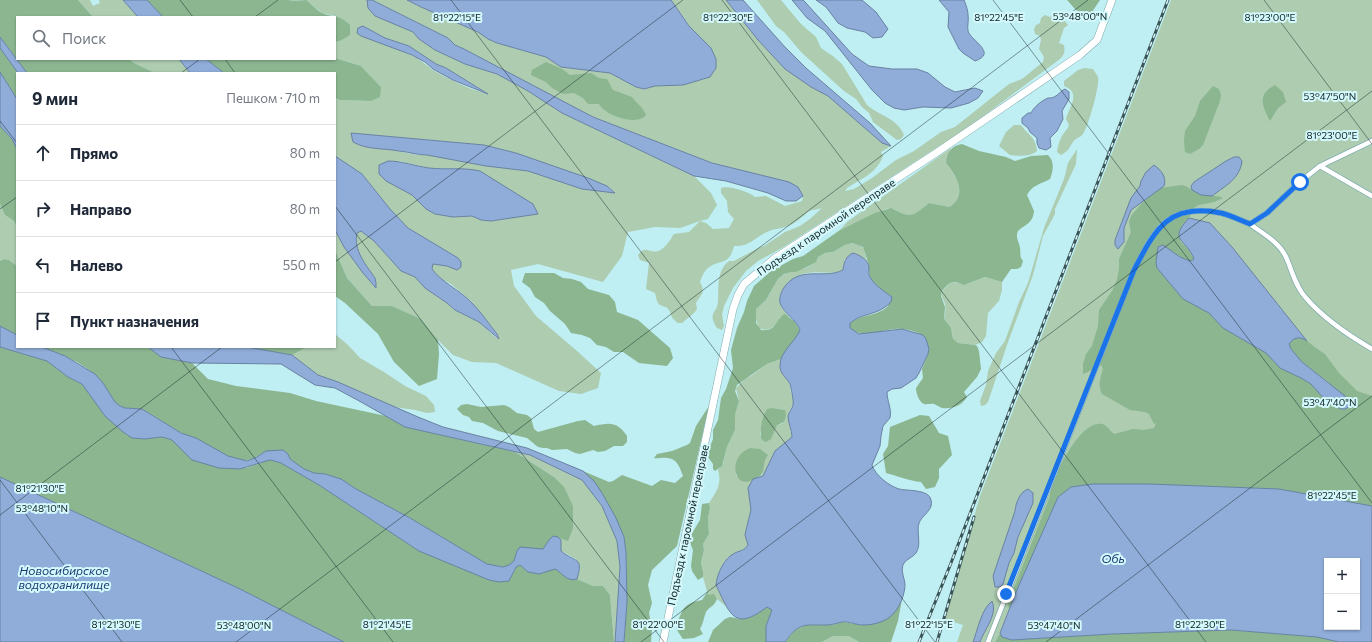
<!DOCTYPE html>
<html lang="ru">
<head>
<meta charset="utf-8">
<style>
	body { margin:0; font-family:Commissioner,sans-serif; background:#f2f2f3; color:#1f2937 }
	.controls { position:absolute; right:12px; bottom:12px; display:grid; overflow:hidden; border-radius:0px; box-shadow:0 1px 3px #0004 }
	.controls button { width:36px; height:36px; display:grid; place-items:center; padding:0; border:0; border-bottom:1px solid #e0e1e3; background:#fff; color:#1f2937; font:20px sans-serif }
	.stop { position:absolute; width:12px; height:12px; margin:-9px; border:3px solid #1a73e8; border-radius:50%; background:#fff }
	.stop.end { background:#1a73e8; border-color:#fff; box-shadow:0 1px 4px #0008 }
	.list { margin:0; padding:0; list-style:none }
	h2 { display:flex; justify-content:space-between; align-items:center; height:52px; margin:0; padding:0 16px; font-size:17px }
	h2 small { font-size:13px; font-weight:400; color:#747a83 }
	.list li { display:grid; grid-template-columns:26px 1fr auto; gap:12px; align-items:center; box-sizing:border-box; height:56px; padding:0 16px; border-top:1px solid #e0e1e3 }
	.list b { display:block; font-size:15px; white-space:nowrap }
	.list em { font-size:13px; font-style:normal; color:#747a83 }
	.icon { flex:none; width:22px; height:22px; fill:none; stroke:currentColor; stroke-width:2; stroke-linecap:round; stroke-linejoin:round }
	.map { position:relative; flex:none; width:1372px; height:642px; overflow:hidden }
	.search { position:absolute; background:#fff; box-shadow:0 1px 3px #0004; left:16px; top:16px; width:320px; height:44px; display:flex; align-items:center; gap:10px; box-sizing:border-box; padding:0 14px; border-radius:0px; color:#747a83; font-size:15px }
	.panel { position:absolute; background:#fff; box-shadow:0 1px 3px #0004; left:16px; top:72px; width:320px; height:276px; border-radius:0px }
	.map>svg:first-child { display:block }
</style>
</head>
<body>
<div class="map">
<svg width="1372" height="642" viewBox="0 0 1372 642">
	<rect width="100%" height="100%" fill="#bfeef3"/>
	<path fill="#adccb0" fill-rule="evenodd" d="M78 0H90L93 6 100 3 99 0H123L138 17H93Z
		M288 0H367L368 8 375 16 413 32 419 39 435 50 465 64 497 74 528 91 562 113 694 176 711 193 717 205 708 219 700 221 706 223 713 229 729 228 734 219 728 212 727 201 721 193V188C729 185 749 192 755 197L766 196 785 206 802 201 803 196 789 182 712 163 593 117 464 49 455 45 448 38 372 0H407L421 7 478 32 488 39 497 43 546 57 561 67 610 73 636 87 644 89 655 86 683 85 710 77 696 35 671 0H726L758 40 811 87 828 96 874 136 882 143 891 146 881 152 883 156C876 174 862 178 847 188L845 191 854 189 872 178 896 160 914 151 941 132 955 127 1009 84 1022 79 1043 62 1044 57 1039 49 1041 40 1040 36 1035 34 1034 29 1036 25 1040 23 1041 18 1045 15 1050 17 1059 14 1068 25 1064 28 1059 43 1064 45C1065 51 1065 54 1060 59L967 128 782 248 758 261 746 271 733 288 724 306 722 315 724 326 722 330 717 328C707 312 717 314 718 302 719 288 716 271 729 261H734L760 247 764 246 785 232 800 226 810 219 822 208C818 210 811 209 808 212 802 217 796 223 788 226 781 229 774 228 767 232 755 237 749 247 734 246 729 265 723 259 711 266 705 269 702 276 700 282 706 293 701 294 696 303L697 309 694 313 682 323H678C671 318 672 316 669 310 666 305 660 307 658 303 656 300 656 296 655 293L646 289 649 263 640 260 638 255C646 244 649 254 658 251 665 249 670 240 674 234L689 232 700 221 680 228 655 227 628 232 622 256 603 282 538 264 511 270 514 286 536 316 577 351 601 373 598 388 581 394 559 391 496 363 472 362 453 355 438 340 421 319 392 306H372L347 278 335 250V230L363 273 375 287C374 266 352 257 357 233L361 231 374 241 401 271 415 277 425 288 447 303 455 310 479 322 495 337 499 339 497 334 472 302 451 284 438 277 432 269V264L447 266 457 270 458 258 408 228 390 209 362 174 335 156V98L340 100 371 101 381 87 361 66 335 58V42L340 41 350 25 333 15 323 14 306 0 295 1ZM363 26 385 38 409 46 436 64 446 68 487 93C474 92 445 77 433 70 426 65 421 60 413 56 400 49 384 45 370 39L365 37ZM351 133 484 145 516 153 588 178 607 186 615 192 582 189 528 171 486 166 427 155C401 156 375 142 351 133ZM399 161 429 168 470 169 538 213 491 221 481 220 472 216 453 217 426 209 412 195Z
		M757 0H781L801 24 816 37 821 48 834 57 842 64 867 105C880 116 897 118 904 135L901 139 897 140 873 122 869 113 862 107 856 99 844 91 801 52 784 32 776 26Z
		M1171 0H1372V506L1334 500 1016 592 1000 633 995 642H957L963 625 944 619 980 496Z
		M129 59H179L190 73H155L134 63Z
		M1084 68 1093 69C1095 72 1097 75 1098 77 1100 86 1088 127 1083 134 1080 138 1075 138 1073 142 1068 149 1070 150 1061 155L1057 152C1058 146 1060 138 1064 133 1066 130 1068 129 1069 125L1066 119C1069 107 1082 93 1064 86V81L1078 70Z
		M1014 125H1021C1028 135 1036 137 1037 151 1030 157 1019 156 1010 155L999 146 1006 132Z
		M951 148 947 158 946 163C953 171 963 186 958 197 957 201 953 204 950 207L929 203C925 206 921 211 917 214 904 219 897 207 886 209L840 230 847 222Z
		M1077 149 1076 164 1055 209V214L1043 236 1033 275 1008 342 988 402 985 405 981 406 980 401 986 385 988 371 996 353 1005 341 1019 302 1028 283 1044 228 1064 179 1068 163Z
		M0 204 5 215 14 221 17 227V266L9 260 4 259 0 261Z
		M852 243C868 249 863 246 867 262L863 258 845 259 843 270 838 272C828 274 817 271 807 273 792 276 776 290 781 306 783 311 788 315 791 318L788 316 780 317C777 326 768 333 759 328L756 320V309C758 306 762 304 765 301 772 294 774 280 783 275 793 269 813 271 818 257L825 253 833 252 845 245Z
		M985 277 1002 282V290L999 301 988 313 986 336 982 342 975 345 958 343 953 340 952 331 944 319C945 314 946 309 945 304 944 299 940 297 942 291L951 282 967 284Z
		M335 334 348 345 360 358 384 372 405 386 426 396 434 405 435 412 427 413 415 410 394 407 338 382 318 375 292 355 307 347H335Z
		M784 354 782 359 780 369 789 382 791 393 793 397 794 402 789 412V422L792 438 775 451 763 476 759 478 762 474 764 459 736 465V476L753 479C745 489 751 498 751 509 751 516 747 523 746 530 745 535 747 540 748 545 744 550 741 550 735 553 723 558 719 573 716 585L727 607 717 599 714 595H708L703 577V572L701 562 704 550 703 544 709 534 708 518 710 508 709 503C717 491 722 484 718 470L723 463 727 447 735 430V415L739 401 736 388 744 380 751 376 767 364 781 359ZM772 408 785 410 782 424 777 425 774 430 760 435 762 424Z
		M515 452 530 455 582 480 602 506 617 541 620 567 615 642H614L610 595 603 586H593L577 579 580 568 576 559 561 551V540L558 537 554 477Z
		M833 636H849L859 642H822Z"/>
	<path fill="#8bb690" d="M0 0H78L93 17H17V59H129L134 63 155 73H27L0 37Z
		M147 0H288L295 1 306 0C312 4 318 12 324 14 337 18 338 14 350 25V35L340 41 335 42V17H163Z
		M1067 0H1100L1092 12C1077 14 1077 11 1067 0Z
		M0 48 18 73H17V99L0 72Z
		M335 58 361 66 381 87 380 97 371 101 340 100 335 98V73H224L206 59Z
		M546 62 562 69 570 75 591 73 599 78 607 79 613 90 632 97C636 103 643 107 646 115L644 117C633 125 605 115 599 104H588L583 98 574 93 563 94 552 88 546 82 531 75 532 70Z
		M1275 85 1283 92 1286 102 1278 108 1270 121C1262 106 1257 94 1275 85Z
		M1213 86 1219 89 1221 95 1220 101 1203 145 1199 149 1190 154 1185 152 1184 141 1185 131 1195 116 1200 101Z
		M0 126 12 139 17 149V227L14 221 5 215 0 204Z
		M962 144 979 151 1006 157 1015 161 1031 156 1048 155C1055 162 1053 171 1050 179 1041 184 1032 185 1027 195L1034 211C1033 223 1026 224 1018 231 1015 238 1019 241 1020 248 1021 254 1019 256 1023 261L1021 267 1017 269H1011L1002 282 985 277 964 285C953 280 950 281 942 291L941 296 945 307 944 319 951 328 953 339 958 343 975 345 977 346 979 351 981 369 977 377 964 392 967 397C962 406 952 409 942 408 939 407 937 405 934 404 931 403 927 405 924 404 919 402 916 393 916 388L923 378 922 369 928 354 923 335C914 331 905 328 895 329 879 330 864 340 850 328V323C861 314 879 316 888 306 889 303 890 299 892 297 884 291 875 286 870 277 869 274 869 271 869 268 869 266 864 248 863 247L852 243 845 245 833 252 825 253 818 257 816 262 811 265 796 272H791L784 274 778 279 766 300 756 309V323L761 330C778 332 775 318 785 314L795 322 800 331 798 336 781 359 767 364 737 385 735 391 739 401 735 415V430L727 447 722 466 715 471 713 469V464L708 457 709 449 713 439V430L718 420 721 398 726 389 733 368 731 350 737 328 744 312 747 301 754 286 771 271 793 259 803 256 840 230 875 213 891 208C912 219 912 217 929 203L950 207C953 204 957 201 958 197 963 186 953 171 946 163 947 152 951 146 962 144Z
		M1182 185C1188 186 1191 190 1197 193 1206 197 1215 194 1223 198L1214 202 1199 205 1194 208 1189 218 1182 225 1180 241 1188 249 1194 259 1190 261 1175 254 1163 245 1158 247 1156 263 1183 299 1209 313 1223 328 1266 353 1280 368 1301 378 1311 384 1326 401 1341 409 1340 393C1334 388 1329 382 1323 378 1311 368 1295 359 1289 344L1292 340 1297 337 1303 338 1307 341 1316 348 1325 354 1339 373 1357 391 1372 396V506L1279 489 1149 484H1093L1071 487 1058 497 1009 609 1008 603 1050 496C1051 479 1080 419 1102 424 1107 425 1110 431 1114 434L1133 429 1144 430 1154 428 1156 423 1154 424 1149 414 1145 412 1130 410 1102 394C1098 387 1100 378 1103 369L1101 365C1094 367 1090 372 1083 374V364L1086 354 1092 346 1098 326 1099 310 1112 291 1117 280 1119 269V259L1131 232 1129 222 1131 216 1142 203 1160 188Z
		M335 250 347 278 372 306H392L421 319 438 340 439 354 437 379 419 386 394 362 378 334 345 303 335 296Z
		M4 259 9 260 17 266V335L0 326V261Z
		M525 273H554L563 278 572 279 581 282 588 289 609 295 615 302 617 312 638 320 670 348 673 358 667 366 639 363 623 352H614L606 347 597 345 590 338 582 335 571 333 565 324 550 311 544 303 535 297 530 288 522 282Z
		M0 347 47 361 68 377 82 384 105 415 127 435 138 439 161 437 166 438 246 468 266 461 271 460 281 463 319 485 419 551 509 581 516 567 520 565 528 572 539 574 555 568C563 573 566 582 577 579L593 586H603L610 595 614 642H344L240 589 0 477Z
		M42 347H148L161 357 192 363 208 379 236 386 290 393 316 401 386 416 405 427 515 452 554 477 564 487 573 506V528L568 541 553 536 549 540 543 549 517 551 514 561 509 565 503 567 487 564 410 518 356 489 341 479 325 474 314 473 304 469 290 459 288 454 266 451C261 454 254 459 247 460 233 462 212 447 200 441 194 437 187 436 180 432 168 426 157 417 144 410 137 407 127 410 120 406 111 401 108 389 102 382 87 364 63 355 42 347Z
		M247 347H307L292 355Z
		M467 404 481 407 504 405 509 407 517 413 527 415 531 418 534 429 538 432 578 421 585 420 594 426C610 422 618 422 627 436V442L623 446H614L605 451 598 452 593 450 580 454 575 453 567 449 552 450 547 448H543L538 447 527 438 498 431 483 423 472 421 469 417 463 415 457 409 461 405Z
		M709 406 677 546 652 570 648 585 652 603 649 613 652 628 651 642H624L627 602 626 553 624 537 583 471 609 482 613 481 622 475 652 486 661 480 675 483 683 476C680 468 677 458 667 458 662 457 659 459 654 458L657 454 672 451 687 445 690 443 696 426Z
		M772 408 785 410C787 418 785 423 777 425L771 439 766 442 762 440C759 431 762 417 767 409Z
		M920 415 929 416 939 433 948 436 952 455 939 469V478L935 487 926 489 921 482C909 481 898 476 886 473L883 454 888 446 890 427Z
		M750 448 760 449 768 455C759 466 771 474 750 481 733 487 728 456 750 448Z
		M709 503 710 508 708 518 709 534 703 544 704 550 701 562 703 572V577L698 580 692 571 691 566 693 550 689 540 691 535 700 520 702 504Z
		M708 591V595L714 594 717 599C714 607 710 606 706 612 704 617 703 624 700 629L703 634 694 638 683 639C675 628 675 628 680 616 685 604 689 603 702 600Z
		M902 599 898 621 891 642H859L849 636H833L822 642H785L795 630 806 625H832L843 622 862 625 877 623 900 604Z
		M767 607 772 610 766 626V642H708L713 630 725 619 730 617 740 619Z
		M1231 630 1317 637 1339 642H995L1000 633 1003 637 1012 640 1112 634Z"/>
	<path fill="#90acd8" stroke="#6982a2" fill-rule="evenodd" d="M123 0H147L163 17H138Z
		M367 0H372L448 38 455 45 464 49 593 117 712 163 789 182 798 187 803 196 796 201H786L768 193 726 181 694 176 562 113 528 91 497 74 465 64 435 50 419 39 413 32 375 16 368 8Z
		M407 0H671L689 26 711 48 716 59V68L710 77 683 85 655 86 644 89 636 87 610 73 561 67 546 57 497 43 488 39 478 32 421 7Z
		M726 0H743L784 46 806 68 870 123 891 146 882 143 874 136 828 96 811 87 785 69 758 40Z
		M792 0H803L806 3 852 54 869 66 892 69H917L928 73 945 87 955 92 975 88 983 91 978 98 969 103 951 108 923 107 904 110 894 108 885 103 872 90 825 31 807 18Z
		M816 0H862L876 12 888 29 882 37 873 38 865 32 847 28 838 23 826 7Z
		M939 0H964C966 5 968 10 968 15 969 20 967 26 968 31 971 41 998 53 975 61L963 53 959 49 948 27 949 12Z
		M363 26 385 38 409 46 436 64 446 68 488 94 453 80 433 69 425 62 412 55 361 36 357 33 358 28Z
		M0 37 27 73H18L0 48Z
		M179 59H206L224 73H190Z
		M0 72 17 99V149L12 139 0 126Z
		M1065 89 1069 92V99L1062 111 1063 119 1057 131 1050 138 1051 147 1046 150 1039 148 1037 143V138L1030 132 1028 128 1022 123V118L1028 113H1031C1034 107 1041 101 1048 98 1050 98 1052 98 1054 97 1059 95 1060 91 1065 89Z
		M351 133 484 145 516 153 588 178 607 186 615 193 582 189 528 171 486 166 427 155C417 155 409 152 399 151 383 148 367 150 353 142Z
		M335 156 362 174 390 209 408 228 458 258 461 262V267L457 270 447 266 433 264 432 269C440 281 461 291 472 303 481 312 489 324 497 334L499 339 479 322 455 310 447 303 425 288 415 277 401 271 374 241 361 231 357 233C353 250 366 265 375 278L376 283V288L363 273 344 247 335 230Z
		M1234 157H1239L1242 161C1240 179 1225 186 1212 196L1201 195 1192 190 1191 186 1194 182 1226 161Z
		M388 161C402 161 415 166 429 168 446 170 463 167 480 171L533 204 538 214 491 221 481 220 472 216 453 217 435 214 426 209 412 195 386 181 379 174V165Z
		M1154 165C1161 170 1167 177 1164 186L1131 210 1124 228V242L1118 249 1115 245V240L1131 198 1140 186 1141 181 1146 172Z
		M1189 218 1210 223 1232 247 1307 341C1300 336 1294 337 1289 344L1291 349 1302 362 1345 396 1350 405 1346 409H1341L1326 401 1311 384 1301 378 1280 368 1266 353 1223 328 1209 313 1183 299 1157 268 1156 263 1158 247 1163 245 1180 257 1190 261 1194 259C1187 239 1167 241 1189 218Z
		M853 253C860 255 868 260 869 267 869 271 868 274 870 277 875 286 884 291 892 297L891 302C878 316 863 312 850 323V328L859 334 902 329 923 335 926 339 929 349 928 354 919 373 916 378 901 388 892 389 887 392C887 401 892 409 890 418L883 426 881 436 880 446 872 465C875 475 889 486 899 489 907 491 929 489 931 500 934 510 922 515 919 523 916 532 922 544 916 553 913 557 907 559 904 563 900 570 904 576 905 584 905 594 900 607 893 614 886 622 873 625 863 625 856 625 848 621 842 622 837 623 832 625 827 625 805 625 799 622 785 642H766V626L772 610 767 607C734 632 730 614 716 585 717 574 724 558 735 553 741 550 744 551 748 545L745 535 746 530 751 510 748 488 753 479 763 476 775 451 792 437C792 430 788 423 788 416 789 412 792 409 793 405 794 401 791 388 790 384 787 378 779 373 780 365 780 352 795 342 800 330 796 319 784 314 780 303 779 298 781 293 783 289 799 264 824 280 843 270 844 262 846 256 853 253Z
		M0 326 17 335V347H42L65 356 95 374 103 383 115 402 120 406 125 408 142 409 181 433 196 438 228 456 247 461 257 457 266 451 283 450 288 454 290 459 304 469 314 473 325 474 341 479 356 489 410 518 487 564 503 567 509 565 514 561 517 551 520 547 543 549 549 540 553 536 558 537 561 540V551C575 563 584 556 577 579 566 582 563 573 555 569L539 574 528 572 520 565 516 567 509 581 499 582 489 580 419 551 319 485 281 463 271 460 266 461 240 469 219 468 192 460 172 440 166 438 161 437 145 439 132 438 123 432 105 416 82 384 68 377 47 361 0 347Z
		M148 347H247L292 355 318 375 338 382 418 417 443 427 527 448 583 471 594 481 602 493 616 518 624 537 626 553 627 602 624 642H615L620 567 617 541 602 506 582 480 530 455 405 427 361 402 335 388 315 385 281 364 192 363 161 357Z
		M0 477 240 589 344 642H0Z
		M1093 484H1149L1279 489 1372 506V642H1339L1317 637 1231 630 1112 634 1012 640 1002 637 1000 633 1002 628 1016 592 1058 497 1071 487ZM1327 561H1357V627H1327Z
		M1028 489 1033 493V503L1018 537 1014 553 1009 563 1003 584 1000 587H995L993 576 1015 511C1016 502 1020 492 1028 489Z
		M992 601C998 615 984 630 980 642H973C978 629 981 610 992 601Z"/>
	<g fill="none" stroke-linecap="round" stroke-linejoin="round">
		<defs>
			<path id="street" d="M1320 166 1372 196
				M1250 224C1262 233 1279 242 1286 257 1292 270 1295 286 1306 298 1324 319 1348 335 1372 349
				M988 642 1134 270C1155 229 1168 202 1221 213 1230 215 1240 220 1250 224L1267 213 1300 182 1320 166 1372 141"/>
			<path id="secondary" d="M663 642 733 309 738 295 744 284 775 258 936 153 1080 55 1097 40 1112 0"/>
		</defs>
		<use href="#street" stroke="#7eabaf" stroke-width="6"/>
		<use href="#secondary" stroke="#7eabaf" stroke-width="8"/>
		<use href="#street" stroke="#fff" stroke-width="4.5"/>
		<use href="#secondary" stroke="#fff" stroke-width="7"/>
		<defs>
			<path id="rail" d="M919 642 951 563 1168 0
				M937 642 974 517"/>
		</defs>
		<use href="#rail" stroke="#3b5557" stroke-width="3"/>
		<use href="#rail" stroke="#d4f9fd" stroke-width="1.5" stroke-dasharray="4.5" stroke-linecap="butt"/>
	</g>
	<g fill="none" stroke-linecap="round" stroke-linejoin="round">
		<path stroke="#1a73e8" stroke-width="5" d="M1006 594 1134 270C1155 230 1168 202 1221 213 1230 215 1240 220 1250 224L1267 213 1300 182"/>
	</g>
	<path fill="none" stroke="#0f2123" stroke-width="1" stroke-opacity="0.45" d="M180 0 193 17M451 0 935 642M722 0 1206 642M993 0 1372 503M1264 0 1372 144M255 17 278 0M225 59 235 73M181 73 200 59M0 121 17 143M335 206 664 642M0 209 17 197M335 262 683 0M171 347 393 642M0 480 122 642M0 515 222 347M236 642 1088 0M641 642 1372 91M1046 642 1372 396"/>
	<g text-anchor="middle" stroke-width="4" stroke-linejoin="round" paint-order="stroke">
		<g font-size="11" fill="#0f2123" stroke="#d4f9fd">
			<text transform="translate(826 227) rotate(-34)" y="4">Подъезд к паромной переправе</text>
			<text transform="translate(688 525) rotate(-78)" y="4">Подъезд к паромной переправе</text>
		</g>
		<g font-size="12" font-style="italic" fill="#1a3a71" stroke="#d4f9fd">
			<text x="1113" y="563">Обь</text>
			<text x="64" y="575">Новосибирское<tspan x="64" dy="14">водохранилище</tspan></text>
		</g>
	</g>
	<g font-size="10" text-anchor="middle" fill="#0f2123" stroke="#d4f9fd" stroke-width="4" stroke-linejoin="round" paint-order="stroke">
		<text x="1080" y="20">53°48'00"N</text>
		<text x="457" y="21">81°22'15"E</text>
		<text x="728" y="21">81°22'30"E</text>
		<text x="999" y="21">81°22'45"E</text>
		<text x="1270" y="21">81°23'00"E</text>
		<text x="1330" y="100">53°47'50"N</text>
		<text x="1332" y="139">81°23'00"E</text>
		<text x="1330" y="406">53°47'40"N</text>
		<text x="40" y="492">81°21'30"E</text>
		<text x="1332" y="499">81°22'45"E</text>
		<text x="42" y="512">53°48'10"N</text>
		<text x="116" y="628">81°21'30"E</text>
		<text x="387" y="628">81°21'45"E</text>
		<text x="658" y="628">81°22'00"E</text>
		<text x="929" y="628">81°22'15"E</text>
		<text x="1200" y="628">81°22'30"E</text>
		<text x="244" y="629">53°48'00"N</text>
		<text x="1054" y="629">53°47'40"N</text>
	</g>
</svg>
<div class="controls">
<button>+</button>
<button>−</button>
</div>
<div class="stop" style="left:1300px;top:182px"></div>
<div class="stop end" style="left:1006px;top:594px"></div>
<div class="search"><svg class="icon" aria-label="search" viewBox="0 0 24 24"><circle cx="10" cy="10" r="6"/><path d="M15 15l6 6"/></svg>Поиск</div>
<section class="panel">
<h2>9 мин<small>Пешком · 710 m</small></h2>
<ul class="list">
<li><svg class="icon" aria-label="ahead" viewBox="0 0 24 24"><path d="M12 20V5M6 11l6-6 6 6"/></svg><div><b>Прямо</b></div><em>80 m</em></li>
<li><svg class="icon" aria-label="right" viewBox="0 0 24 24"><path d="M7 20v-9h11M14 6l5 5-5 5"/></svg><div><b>Направо</b></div><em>80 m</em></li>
<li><svg class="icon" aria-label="left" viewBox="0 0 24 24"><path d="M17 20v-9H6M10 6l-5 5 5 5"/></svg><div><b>Налево</b></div><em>550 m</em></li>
<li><svg class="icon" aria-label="arrive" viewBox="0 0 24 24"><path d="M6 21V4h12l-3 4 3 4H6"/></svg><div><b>Пункт назначения</b></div></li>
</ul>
</section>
</div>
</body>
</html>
